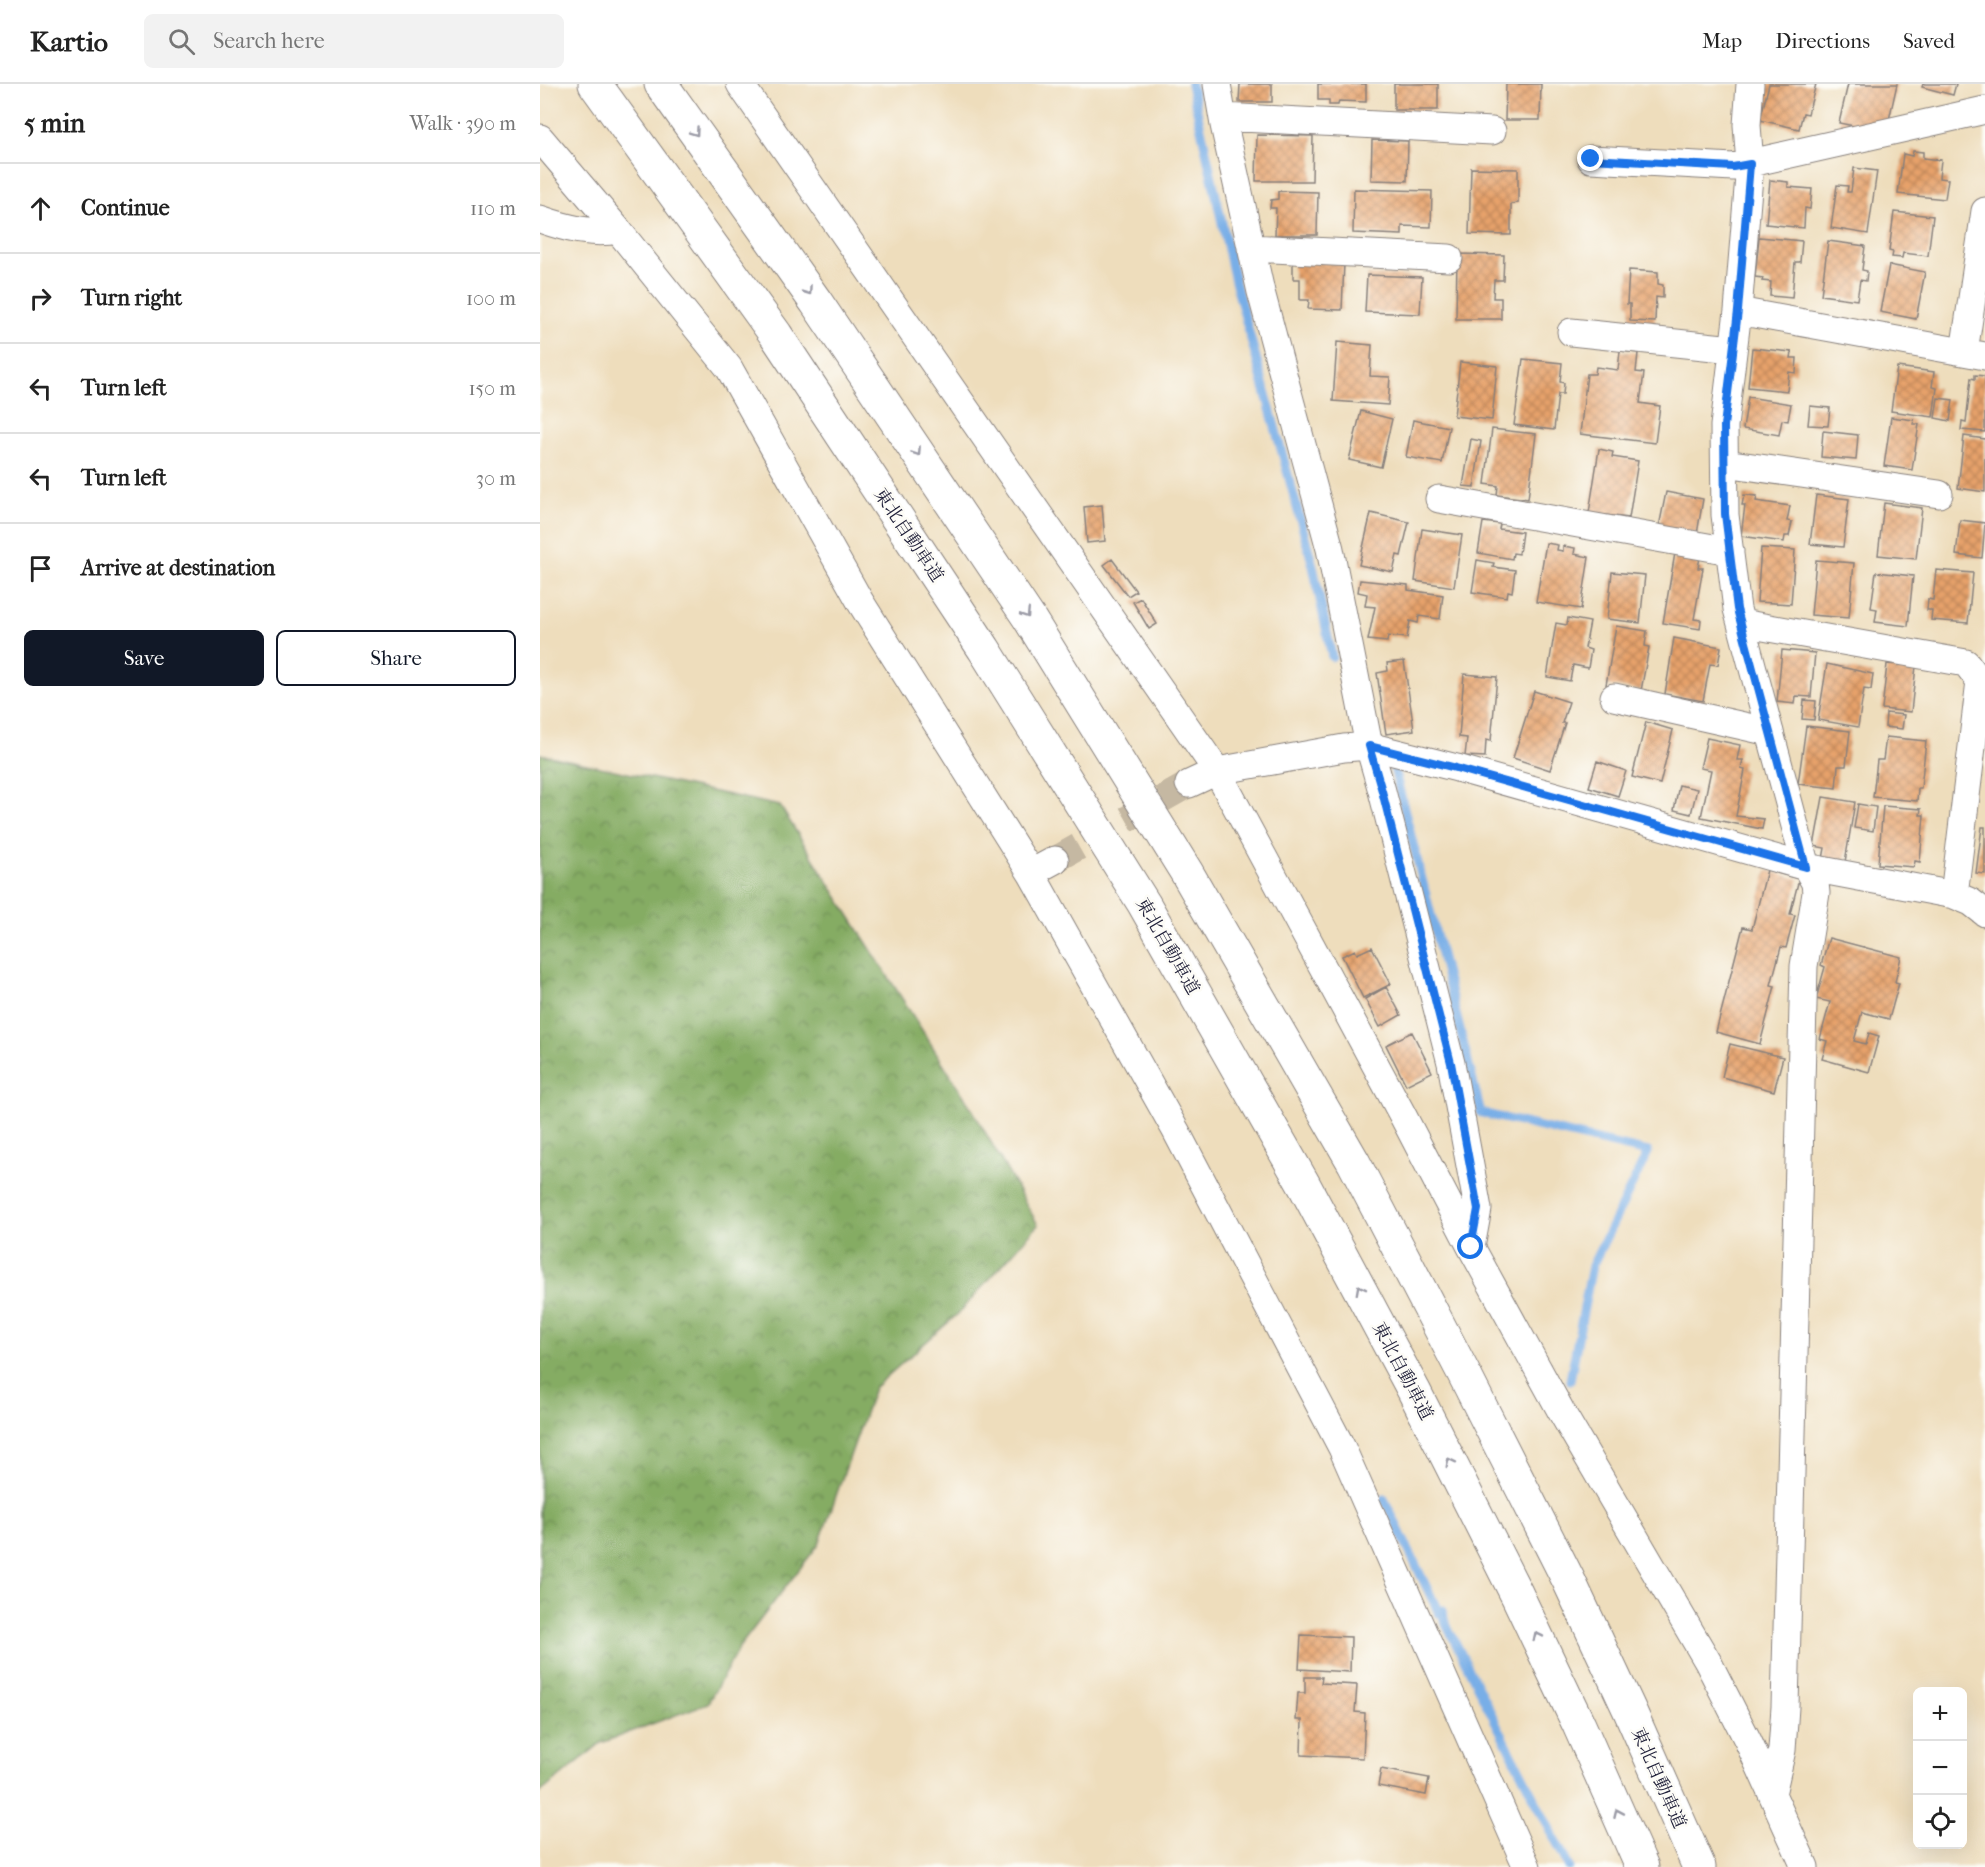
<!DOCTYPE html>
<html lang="en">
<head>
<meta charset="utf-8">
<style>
	body { margin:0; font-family:"IM FELL French Canon","Noto Serif JP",serif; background:#f2f2f2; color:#222 }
	.controls { position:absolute; right:18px; bottom:18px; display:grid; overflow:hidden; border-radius:9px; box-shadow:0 6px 24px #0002 }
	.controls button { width:54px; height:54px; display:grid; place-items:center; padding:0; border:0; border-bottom:2px solid #e0e0e0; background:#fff; color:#222; font:30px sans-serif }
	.stop { position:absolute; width:18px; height:18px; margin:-14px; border:4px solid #1a73e8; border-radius:50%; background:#fff }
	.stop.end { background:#1a73e8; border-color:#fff; box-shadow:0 2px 6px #0008 }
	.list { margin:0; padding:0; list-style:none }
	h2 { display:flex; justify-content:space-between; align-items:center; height:78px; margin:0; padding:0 24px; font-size:26px }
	h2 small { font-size:20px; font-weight:400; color:#767676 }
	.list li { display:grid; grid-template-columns:39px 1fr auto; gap:18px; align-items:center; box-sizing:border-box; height:90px; padding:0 24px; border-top:2px solid #e0e0e0 }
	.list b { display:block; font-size:22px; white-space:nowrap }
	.list em { font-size:20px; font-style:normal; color:#767676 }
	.actions { display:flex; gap:12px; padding:18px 24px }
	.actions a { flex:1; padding:14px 0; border:2px solid #111827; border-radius:9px; text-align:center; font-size:21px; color:#111827 }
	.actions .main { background:#111827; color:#fff }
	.icon { flex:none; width:33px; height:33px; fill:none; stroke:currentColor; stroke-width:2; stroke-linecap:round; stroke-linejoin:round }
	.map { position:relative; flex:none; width:1445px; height:1783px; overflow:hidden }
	header { display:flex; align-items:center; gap:36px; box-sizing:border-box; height:84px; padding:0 30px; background:#fff; border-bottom:2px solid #e0e0e0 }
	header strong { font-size:28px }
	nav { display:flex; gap:33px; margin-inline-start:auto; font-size:21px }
	.search { width:420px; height:54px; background:#f2f2f2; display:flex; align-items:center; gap:15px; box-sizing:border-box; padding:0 21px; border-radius:9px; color:#767676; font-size:22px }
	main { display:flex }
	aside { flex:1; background:#fff }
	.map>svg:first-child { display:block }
</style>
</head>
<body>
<header>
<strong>Kartio</strong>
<div class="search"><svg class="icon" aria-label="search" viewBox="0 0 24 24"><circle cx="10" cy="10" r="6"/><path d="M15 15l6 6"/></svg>Search here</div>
<nav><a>Map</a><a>Directions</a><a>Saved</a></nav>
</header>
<main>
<aside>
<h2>5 min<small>Walk · 390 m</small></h2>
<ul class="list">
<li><svg class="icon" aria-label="ahead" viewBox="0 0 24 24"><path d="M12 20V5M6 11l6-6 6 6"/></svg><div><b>Continue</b></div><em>110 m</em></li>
<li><svg class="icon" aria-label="right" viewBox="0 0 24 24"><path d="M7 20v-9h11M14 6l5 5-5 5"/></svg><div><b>Turn right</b></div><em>100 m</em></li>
<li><svg class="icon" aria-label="left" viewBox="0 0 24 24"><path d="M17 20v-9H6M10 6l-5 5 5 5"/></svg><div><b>Turn left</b></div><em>150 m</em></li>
<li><svg class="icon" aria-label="left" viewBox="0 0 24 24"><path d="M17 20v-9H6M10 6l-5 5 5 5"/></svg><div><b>Turn left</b></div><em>30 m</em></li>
<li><svg class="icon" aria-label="arrive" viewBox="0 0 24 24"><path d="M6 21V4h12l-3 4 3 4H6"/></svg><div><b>Arrive at destination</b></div></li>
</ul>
<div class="actions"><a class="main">Save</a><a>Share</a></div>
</aside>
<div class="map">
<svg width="1445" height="1783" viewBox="0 0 1445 1783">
	<defs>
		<pattern id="forest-crowns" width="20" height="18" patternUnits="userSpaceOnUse" patternTransform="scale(1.5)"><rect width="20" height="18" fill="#85ac63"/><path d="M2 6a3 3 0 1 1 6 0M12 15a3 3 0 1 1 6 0" fill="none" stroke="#6c8c53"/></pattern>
		<pattern id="building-cross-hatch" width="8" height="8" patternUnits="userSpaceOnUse" patternTransform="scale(1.5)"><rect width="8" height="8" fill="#e7a26b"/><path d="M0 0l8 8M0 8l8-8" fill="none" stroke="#bb8459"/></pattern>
	</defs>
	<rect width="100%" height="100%" fill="#fdfcf7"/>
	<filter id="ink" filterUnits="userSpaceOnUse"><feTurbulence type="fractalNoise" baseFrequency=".0167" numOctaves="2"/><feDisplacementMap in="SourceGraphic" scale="12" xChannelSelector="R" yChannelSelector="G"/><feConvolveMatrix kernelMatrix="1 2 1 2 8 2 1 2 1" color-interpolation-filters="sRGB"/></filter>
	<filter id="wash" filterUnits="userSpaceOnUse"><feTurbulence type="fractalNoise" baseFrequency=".008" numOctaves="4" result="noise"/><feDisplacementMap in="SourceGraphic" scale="24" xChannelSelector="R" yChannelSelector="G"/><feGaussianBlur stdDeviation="1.35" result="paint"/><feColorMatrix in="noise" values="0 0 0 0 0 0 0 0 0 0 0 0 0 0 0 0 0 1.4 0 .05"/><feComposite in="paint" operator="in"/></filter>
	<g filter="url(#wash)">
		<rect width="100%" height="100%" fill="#eeddbc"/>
		<path fill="url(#forest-crowns)" stroke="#54674f" stroke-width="1.5" d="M0 670 240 722 432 1025 498 1141 420 1228 334 1304 279 1460 200 1562 168 1619 61 1659 0 1709Z"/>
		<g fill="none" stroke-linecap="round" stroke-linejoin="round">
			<path stroke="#78aee7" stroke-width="9" d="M651 0 695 197 773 482 792 573
				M854 684 941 1029 1108 1068 1052 1182 1030 1296
				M844 1415 899 1529 903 1526 904 1536 1029 1783"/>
		</g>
		<g id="blocks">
			<path fill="url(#building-cross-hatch)" d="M700 0H732V18H699Z
				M778 0H826V18L799 17 798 21H789V16H778Z
				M854 0H898V26H854Z
				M966 0H1001L1000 36H965Z
				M1229 0H1276L1268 30 1263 29 1259 45 1220 36Z
				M1308 0H1357L1349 36 1319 43 1299 39Z
				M1383 0H1416L1413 11 1382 3Z
				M717 51 773 52 772 97H716Z
				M832 56 868 57 867 97 831 96Z
				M1373 67 1383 68V74L1401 76 1399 94 1408 95 1405 115 1358 110 1363 70 1372 72Z
				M931 84 978 85V119L971 120V151L929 150Z
				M1314 84 1337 87 1328 150 1291 144 1297 101 1308 102 1307 108H1311Z
				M1230 96 1248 98V103L1272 105 1270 125 1265 124 1264 144 1226 140Z
				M814 105 892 107 891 143 862 142V151L813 149Z
				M738 107 778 108 777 151H735L736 124H730L731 116 738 115Z
				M1354 128 1393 132 1388 172 1363 169 1362 174 1352 173 1353 168 1349 167Z
				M1219 153 1262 157 1260 178H1255L1252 214 1230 212 1231 198 1222 197 1223 194 1215 193Z
				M1288 157 1325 162 1322 186 1327 187 1326 197 1320 196 1317 216 1281 211Z
				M917 170 964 171 963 196H954L953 214H961V235H916Z
				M753 177 804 179 802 226 768 225 769 216H760V195H753Z
				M1349 181 1385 188 1376 235 1340 228Z
				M1089 186 1118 188V200L1123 201V214L1116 213 1115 238 1090 237V220H1087Z
				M827 191 882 193 880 230 825 228Z
				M797 258 832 261 830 292 850 293 848 321 793 317Z
				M1212 264 1252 268 1251 274H1257L1256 289 1249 288 1247 307 1208 303Z
				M1080 267 1098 269 1096 288 1104 289 1100 319 1120 322 1115 359 1040 350 1047 290H1055L1056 283 1078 286Z
				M983 275 1022 279 1020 298 1024 299 1023 310H1018L1014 346 974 341Z
				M920 278 957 282 952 336 914 332Z
				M1357 283 1394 288 1392 303 1397 304 1393 333 1351 327Z
				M1435 291 1445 292V348L1421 346 1422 337 1426 338 1431 294 1435 295Z
				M1208 313 1251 320 1248 337 1242 336 1239 351 1203 345Z
				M1398 314 1413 316 1410 337 1395 334Z
				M1270 322 1290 324 1288 342 1268 341Z
				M821 327 852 335 841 383 809 376Z
				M1351 333 1374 336 1373 340H1379L1372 386 1344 382Z
				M873 336 909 343 902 379 866 373Z
				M952 345 996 350 988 415 957 411 958 402 945 400Z
				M1283 347 1318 351 1316 376 1281 373Z
				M1424 352 1445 355V408L1418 404Z
				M931 355 941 357 934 403 923 402Z
				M1059 365 1073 368 1072 373 1098 377 1089 434 1049 429Z
				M1126 408 1163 415 1157 450 1119 443Z
				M1204 411 1217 412 1216 417 1250 422 1247 437 1252 438 1249 452H1245L1244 458 1201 452 1205 421H1202Z
				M1276 411 1309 415 1303 463 1270 460Z
				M1344 419 1382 424 1376 475 1338 471Z
				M562 421 565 457 547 459 544 423Z
				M831 429 869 438 861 472 857 471 853 488 819 481Z
				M1420 436 1445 439 1442 474 1416 471Z
				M943 438 960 440 959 445 982 448 979 470 973 469 972 475 938 469Z
				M882 445 922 451 914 503 875 497Z
				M1006 459 1018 461 1017 466 1023 467V462L1035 464 1034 470 1049 473 1041 525 996 518Z
				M1221 464 1255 466 1251 520 1217 518Z
				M1135 469 1160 473 1158 484H1163L1154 535 1161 536 1160 545 1123 539Z
				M572 475 596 507 588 512 564 481Z
				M937 476 954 479 953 483 975 486 972 508 968 507 967 513 932 508Z
				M1276 476 1314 479 1309 534 1271 531Z
				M1396 486 1433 489 1428 539 1391 536 1392 526H1387L1388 515 1393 516Z
				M1072 488 1105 491 1100 539 1067 535Z
				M1336 488 1373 492 1368 542 1335 538 1337 525 1331 524Z
				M820 496 868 501V506L903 511 900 535 879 532 878 539 870 537 867 554 848 552 847 558 828 556 835 523 825 522 827 510 818 508Z
				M601 514 617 540 609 545 593 518Z
				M1028 534 1050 538 1045 564 1051 566 1048 584 1033 581 1030 597 1007 593 1016 539 1027 541Z
				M1076 542 1107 547 1105 562 1109 563 1101 607 1066 601Z
				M1134 554 1181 563 1178 581 1170 580 1163 617 1125 610Z
				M1242 566 1275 569 1271 613 1256 612 1255 620 1237 618Z
				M864 577 874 646 846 650 837 589 848 587 847 579Z
				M1287 580 1333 590 1331 606 1324 605 1318 643 1278 636Z
				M1347 580 1376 582 1371 628 1342 625Z
				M924 590 957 593 951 657 946 656 945 673 925 672 927 654 919 653Z
				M994 607 1029 618 1022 639H1025L1010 686 973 674Z
				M1264 616 1276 617 1274 636 1262 635Z
				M1346 629 1364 631 1362 645 1345 643Z
				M1106 638 1133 646 1120 700 1092 693Z
				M1266 642 1310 647 1306 682H1298L1296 704 1258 700Z
				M1346 653 1386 657 1381 704H1378L1377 717 1333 713 1337 676H1343Z
				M1167 654 1200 661 1197 676H1203L1201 685 1205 686 1196 732 1224 735 1222 745 1161 733 1171 686 1160 684Z
				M1057 677 1086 687 1078 712 1049 703Z
				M1139 701 1157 705 1151 730 1134 726Z
				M1283 713 1315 718 1305 778 1283 775 1285 764 1274 762Z
				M1318 720 1336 723 1333 747 1314 744Z
				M1343 722 1381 725 1380 731H1384L1380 778 1375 777 1374 783 1338 780Z
				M1442 743H1445V790L1436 789Z
				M1227 786 1259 795 1250 830 1255 831 1246 864 1241 863 1231 901 1235 902 1220 960 1176 948 1203 843 1212 845Z
				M1289 854 1361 873 1355 898 1359 899 1349 935 1322 928 1314 957 1326 960 1329 949 1339 952 1329 988 1282 975 1287 957 1280 955 1290 918 1276 915 1285 883 1281 881Z
				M832 863 851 900 823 914 802 872 815 866 817 870Z
				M846 903 861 931 840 943 825 915Z
				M872 948 892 988 866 1001 846 961Z
				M1190 960 1243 973 1234 1007 1182 993Z
				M761 1551 811 1553 810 1588 759 1585Z
				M765 1593H782L781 1599 817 1601 815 1628 825 1629 823 1674 761 1671 762 1636H756L758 1609H765Z
				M841 1685 889 1694 886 1711 838 1702Z"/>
		</g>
	</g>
	<g filter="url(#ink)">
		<use href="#blocks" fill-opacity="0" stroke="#88807c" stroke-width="1.5"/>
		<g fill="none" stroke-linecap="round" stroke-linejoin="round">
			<path stroke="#c5b8a2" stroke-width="27" stroke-dasharray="27 14" stroke-linecap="butt" d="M515 776 649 700"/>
			<defs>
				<path id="street" d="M200 0 677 687 862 1030 931 1163 1021 1327 1168 1578 1208 1657 1265 1783
					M677 0 684 41 721 208 790 465 829 662 842 707 911 979 938 1125 931 1163
					M1210 0 1207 41 1210 80 1198 227 1184 342 1185 431 1197 525 1266 783 1275 799 1276 809 1264 882 1245 1623 1242 1666 1232 1710
					M683 33 952 47
					M0 54 78 146 189 284 321 519 491 789 636 1047 802 1364 987 1783
					M1051 75 1193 83 1445 26
					M0 135C26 144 51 151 78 146
					M711 164 909 174
					M1198 227 1445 272
					M1031 248 1193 265
					M1424 268 1445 127
					M1185 379 1399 410
					M899 415 1190 467
					M1201 539 1426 579 1440 597 1414 811
					M1074 613 1230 648
					M649 700 677 687 804 664 829 662 917 684 1266 783 1414 811 1431 818 1445 829
					M491 789 515 776"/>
				<path id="highway" d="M55 0 236 251 444 565 604 820 764 1101 874 1307 977 1511 1039 1641 1102 1783
					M121 0 276 218 489 534 647 789 814 1079 922 1286 1028 1495 1089 1625 1159 1783"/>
			</defs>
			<use href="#street" stroke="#88807c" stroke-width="29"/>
			<use href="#highway" stroke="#88807c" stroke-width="35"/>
			<use href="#street" stroke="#fff" stroke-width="27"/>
			<use href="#highway" stroke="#fff" stroke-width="33"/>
		</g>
		<defs><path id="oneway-chevron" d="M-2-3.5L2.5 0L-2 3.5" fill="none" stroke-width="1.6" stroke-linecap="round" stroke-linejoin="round" transform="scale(1.5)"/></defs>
		<g stroke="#9c9ca7">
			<use href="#oneway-chevron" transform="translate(155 48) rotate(55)"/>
			<use href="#oneway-chevron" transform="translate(268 207) rotate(55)"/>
			<use href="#oneway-chevron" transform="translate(377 368) rotate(56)"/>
			<use href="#oneway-chevron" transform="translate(486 530) rotate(57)"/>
			<use href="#oneway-chevron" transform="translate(820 1205) rotate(-118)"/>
			<use href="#oneway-chevron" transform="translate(910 1378) rotate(-117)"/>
			<use href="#oneway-chevron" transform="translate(997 1552) rotate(-116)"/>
			<use href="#oneway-chevron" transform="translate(1078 1729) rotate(-114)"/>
		</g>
	</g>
	<g fill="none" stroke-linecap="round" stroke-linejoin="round" filter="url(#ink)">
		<path stroke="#1a73e8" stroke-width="8" d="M931 1163 938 1125 911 979 842 707 829 662 916 684 1266 783 1197 525 1185 430 1184 342 1198 227 1210 80 1193 83 1051 75"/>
	</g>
	<g text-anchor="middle" stroke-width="5" stroke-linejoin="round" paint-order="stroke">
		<g font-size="18" fill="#22223b" stroke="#fdfcf7">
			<text transform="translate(369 451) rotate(56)" y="6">東北自動車道</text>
			<text transform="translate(628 862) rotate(60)" y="6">東北自動車道</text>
			<text transform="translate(863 1287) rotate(62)" y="6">東北自動車道</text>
			<text transform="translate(1119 1694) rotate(66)" y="6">東北自動車道</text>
		</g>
	</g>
</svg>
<div class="controls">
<button>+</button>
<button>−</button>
<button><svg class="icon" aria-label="locate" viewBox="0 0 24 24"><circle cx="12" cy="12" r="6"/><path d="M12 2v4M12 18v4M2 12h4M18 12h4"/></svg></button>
</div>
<div class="stop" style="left:931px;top:1163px"></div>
<div class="stop end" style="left:1051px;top:75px"></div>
</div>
</main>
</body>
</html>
